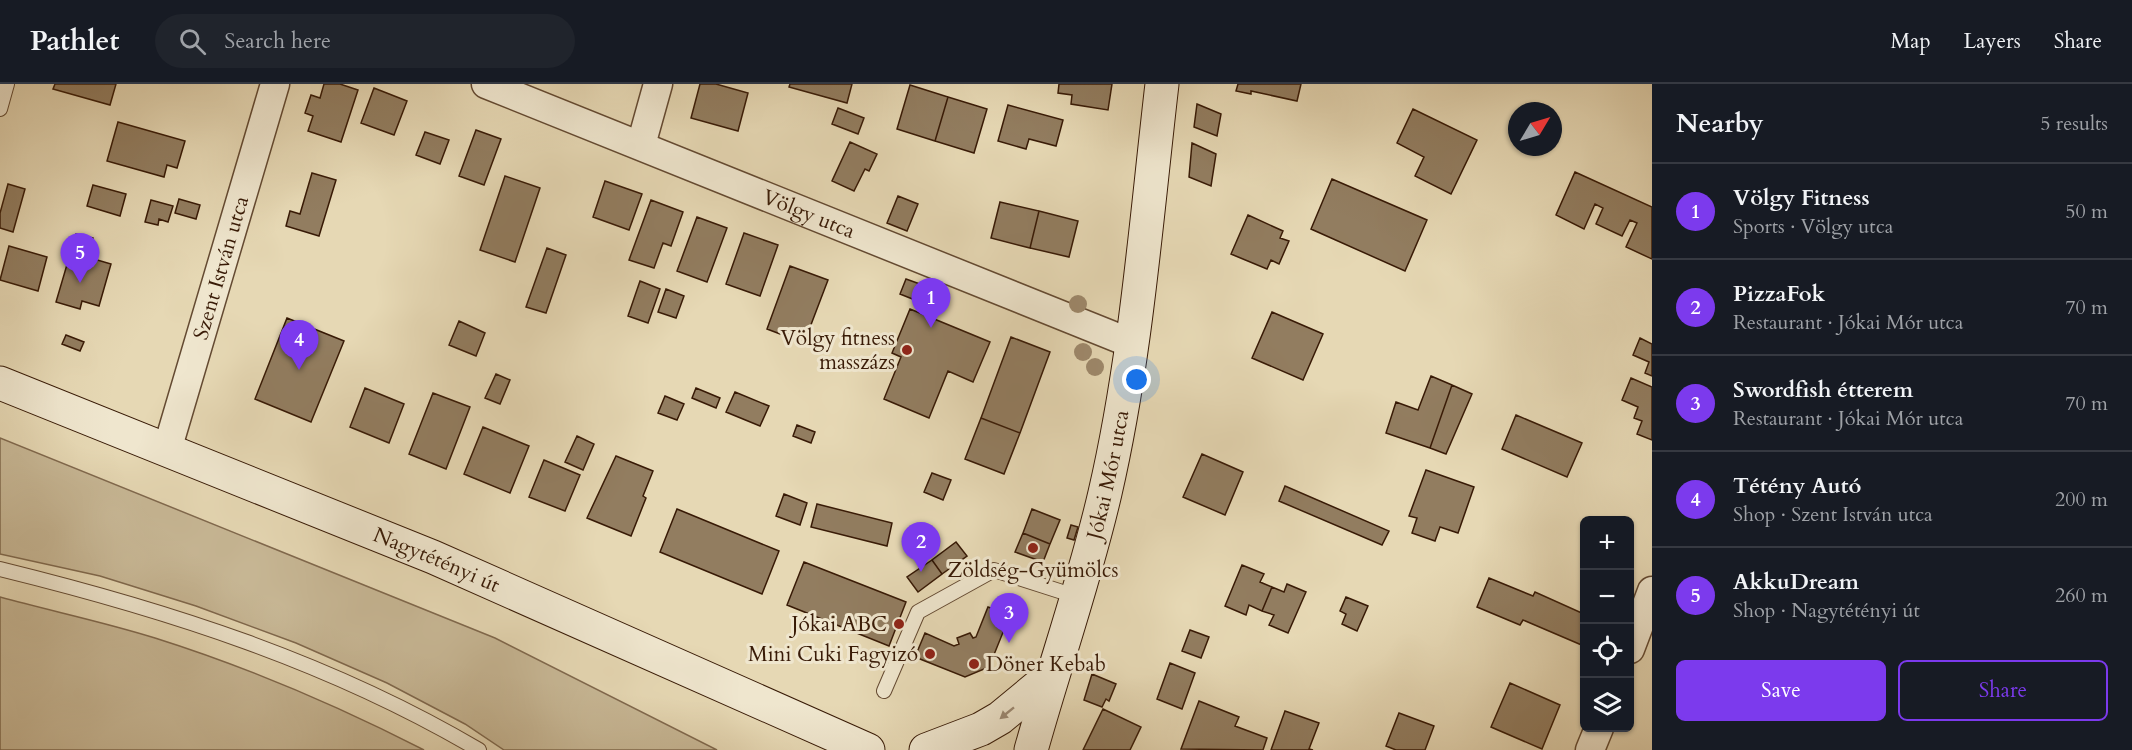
<!DOCTYPE html>
<html lang="en">
<head>
<meta charset="utf-8">
<style>
	body { margin:0; font-family:Cardo,serif; background:#20242c; color:#f1f3f6 }
	.controls { position:absolute; right:18px; bottom:18px; display:grid; overflow:hidden; border-radius:9px; box-shadow:0 2px 4px #0004 }
	.controls button { width:54px; height:54px; display:grid; place-items:center; padding:0; border:0; border-bottom:2px solid #363941; background:#171b24; color:#f1f3f6; font:30px sans-serif }
	.compass { position:absolute; left:1508px; top:18px; width:54px; height:54px; border-radius:50%; background:#171b24; box-shadow:0 2px 4px #0004; rotate:52deg }
	.you { position:absolute; left:1137px; top:296px; width:21px; height:21px; margin:-15px; border:4px solid #fff; border-radius:50%; background:#1a73e8; box-shadow:0 0 0 9px #1a73e833 }
	.badge { display:grid; place-items:center; width:39px; height:39px; border-radius:50%; background:#7c3aed; color:#fff; font-size:20px; font-weight:700 }
	.pin { position:absolute; translate:-50% -50px; filter:drop-shadow(0 2px 3px #0008) }
	.pin::after { content:''; position:absolute; top:32px; width:21px; height:18px; background:inherit; clip-path:polygon(0 0,100% 0,50% 100%) }
	.list { margin:0; padding:0; list-style:none }
	h2 { display:flex; justify-content:space-between; align-items:center; height:78px; margin:0; padding:0 24px; font-size:26px }
	h2 small { font-size:20px; font-weight:400; color:#9ea1a6 }
	.list li { display:grid; grid-template-columns:39px 1fr auto; gap:18px; align-items:center; box-sizing:border-box; height:96px; padding:0 24px; border-top:2px solid #363941 }
	.list b { display:block; font-size:22px; white-space:nowrap }
	.list p { margin:0; font-size:20px; white-space:nowrap; color:#9ea1a6 }
	.list em { font-size:20px; font-style:normal; color:#9ea1a6 }
	.actions { display:flex; gap:12px; padding:18px 24px }
	.actions a { flex:1; padding:14px 0; border:2px solid #7c3aed; border-radius:9px; text-align:center; font-size:21px; color:#7c3aed }
	.actions .main { background:#7c3aed; color:#fff }
	.icon { flex:none; width:33px; height:33px; fill:none; stroke:currentColor; stroke-width:2; stroke-linecap:round; stroke-linejoin:round }
	.map { position:relative; flex:none; width:1652px; height:666px; overflow:hidden }
	header { display:flex; align-items:center; gap:36px; box-sizing:border-box; height:84px; padding:0 30px; background:#171b24; border-bottom:2px solid #363941 }
	header strong { font-size:28px }
	nav { display:flex; gap:33px; margin-inline-start:auto; font-size:21px }
	.search { width:420px; height:54px; background:#20242c; display:flex; align-items:center; gap:15px; box-sizing:border-box; padding:0 21px; border-radius:33px; color:#9ea1a6; font-size:22px }
	main { display:flex }
	aside { flex:1; background:#171b24 }
	.map>svg:first-child { display:block }
</style>
</head>
<body>
<header>
<strong>Pathlet</strong>
<div class="search"><svg class="icon" aria-label="search" viewBox="0 0 24 24"><circle cx="10" cy="10" r="6"/><path d="M15 15l6 6"/></svg>Search here</div>
<nav><a>Map</a><a>Layers</a><a>Share</a></nav>
</header>
<main>
<div class="map">
<svg width="1652" height="666" viewBox="0 0 1652 666">
	<rect width="100%" height="100%" fill="#e6d8b4"/>
	<filter id="stains"><feTurbulence type="fractalNoise" baseFrequency=".00333" numOctaves="4"/><feColorMatrix values="0 0 0 0 .2 0 0 0 0 .09 0 0 0 0 .02 0 0 0 .5 -.17"/></filter>
	<radialGradient id="worn" r=".72"><stop offset=".6" stop-color="#630" stop-opacity="0"/><stop offset="1" stop-color="#630" stop-opacity=".3"/></radialGradient>
	<path fill="#c8b896" stroke="#80694e" stroke-width="1.5" d="M0 354 495 554 717 666H504L465 640 387 599 296 559 196 522 100 492 0 470Z
		M0 513C51 527 104 538 155 554 247 583 338 622 424 666H0Z"/>
	<path fill="#927d60" stroke="#381a06" stroke-width="1.5" d="M55 0H116L110 21 53 5Z
		M324 0H340L358 6 341 58 308 47 313 32 305 29 311 11 320 14Z
		M700 0H716L748 9 738 47 691 34Z
		M790 0H852L847 19 789 3Z
		M1059 0H1112L1108 26 1071 20 1072 11 1058 9Z
		M1238 0H1301L1297 17 1251 7V10L1236 7Z
		M910 1 948 13 935 57 897 45Z
		M374 4 407 17 394 51 361 39Z
		M948 13 987 25 974 69 935 57Z
		M1197 20 1221 30 1217 52 1194 43Z
		M1008 21 1063 36 1056 62 1029 55 1026 65 998 57Z
		M838 24 864 34 858 50 832 40Z
		M1413 25 1477 56 1451 110 1415 92 1424 73 1397 59Z
		M118 38 185 57 177 84 167 81 164 93 107 77Z
		M476 46 501 55 484 101 459 92Z
		M425 48 449 56 440 80 416 71Z
		M850 58 877 70 869 87 865 85 854 107 832 97Z
		M1192 59 1216 70 1211 102 1189 93Z
		M1575 88 1652 123V175L1626 163 1637 139 1630 136 1622 152 1596 140 1603 124 1595 120 1584 145 1556 131Z
		M312 89 336 96 319 152 286 142 290 127 300 130Z
		M505 92 540 104 515 178 480 166Z
		M1332 95 1427 136 1405 187 1311 145Z
		M605 97 642 110 629 146 593 133Z
		M8 100 25 105 13 148 0 144V129Z
		M93 101 126 110 120 132 87 122Z
		M898 112 918 120 907 147 887 139Z
		M179 115 200 121 196 135 175 129Z
		M151 116 173 122 168 138 159 135 158 141 145 138Z
		M651 116 683 128 671 162 663 159 654 184 629 176Z
		M1000 118 1039 127 1030 164 991 154Z
		M1039 127 1078 137 1069 173 1030 164Z
		M1248 131 1283 147 1280 154 1289 157 1279 180 1271 176 1267 185 1231 170Z
		M697 133 727 144 707 198 677 187Z
		M744 149 778 161 760 212 726 200Z
		M76 150 93 154 87 173 111 180 99 222 82 217 80 225 56 218Z
		M9 162 47 173 38 207 0 196Z
		M547 164 566 171 546 229 526 223Z
		M790 182 828 196 804 259 767 245Z
		M906 195 931 204 925 220 900 210Z
		M640 197 660 205 648 239 628 232Z
		M666 205 684 212 676 234 658 228Z
		M910 225 990 258 973 298 948 287 929 334 884 315 901 273 892 269Z
		M1272 228 1323 250 1303 296 1252 274Z
		M287 234 344 257 311 338 255 315Z
		M459 237 485 249 476 272 449 261Z
		M66 251 84 258 80 267 62 260Z
		M1011 253 1050 268 1020 349 981 334Z
		M1640 254 1652 260V292L1645 289 1649 278 1633 271Z
		M496 290 510 296 500 320 485 314Z
		M1431 292 1452 301 1430 364 1386 349 1396 318 1418 326Z
		M1631 294 1652 303V356L1637 350 1642 337 1634 334 1638 323 1622 316Z
		M1452 301 1472 310 1446 370 1430 364Z
		M365 304 404 320 389 359 350 343Z
		M696 304 720 314 716 324 692 314Z
		M735 308 769 322 760 342 726 328Z
		M433 309 470 323 446 385 409 370Z
		M665 312 684 320 677 336 658 329Z
		M1516 331 1582 359 1567 393 1502 365Z
		M981 334 1020 349 1004 390 965 375Z
		M797 341 815 348 811 359 793 352Z
		M483 343 529 362 510 409 464 390Z
		M577 352 594 360 583 386 565 378Z
		M1202 370 1243 388 1225 431 1183 413Z
		M616 372 653 387 643 412 646 414 631 452 587 434Z
		M544 376 580 391 565 427 529 413Z
		M1426 386 1474 403 1458 449 1440 443 1435 457 1412 449 1417 434 1409 432Z
		M932 389 951 396 943 416 924 408Z
		M1285 402 1389 447 1382 461 1279 417Z
		M784 410 807 419 800 441 776 432Z
		M817 420 892 439 887 462 811 443Z
		M677 425 779 467 762 510 660 468Z
		M1032 425 1060 436 1050 460 1023 449Z
		M1071 441 1078 443 1074 456 1067 454Z
		M1023 449 1050 460 1043 478 1015 468Z
		M956 458 967 472 942 490 932 476Z
		M932 476 942 490 918 508 907 493Z
		M804 478 906 518 889 562 787 521Z
		M1242 481 1264 490 1260 498 1272 503 1262 527 1249 521 1246 531 1225 522Z
		M1489 494 1533 512 1535 508 1584 530V562L1523 536 1520 541 1477 523Z
		M1287 500 1306 508 1288 549 1269 541 1274 531 1262 527 1272 503 1284 508Z
		M1346 513 1368 522 1357 547 1342 540 1346 530 1340 527Z
		M988 523 1010 531 989 583 965 593 915 573 925 549 954 562 959 560 957 554 970 549 973 554 976 553Z
		M1190 546 1209 553 1201 574 1182 567Z
		M1170 579 1195 589 1182 625 1157 615Z
		M1092 590 1116 600 1109 617 1106 615 1102 623 1084 616Z
		M1510 599 1560 621 1542 665 1491 643Z
		M1199 617 1239 633 1235 642 1267 654 1263 666 1181 665Z
		M1103 625 1141 643 1130 666H1083Z
		M1285 627 1319 639 1309 665 1313 666H1271Z
		M1399 629 1434 642 1425 666H1396L1386 662Z"/>
	<g fill="none" stroke-linecap="round" stroke-linejoin="round">
		<defs>
			<path id="lane" d="M0 25 7 0
				M0 485C167 526 330 578 479 666
				M884 607 918 528 994 486 1078 513"/>
			<g id="street">
				<path id="s1" d="M486 0 1133 260"/>
				<path d="M641 61 658 0"/>
				<path id="s2" d="M167 366 275 0"/>
				<path d="M1630 565 1652 507"/>
				<path d="M1590 666 1599 644"/>
			</g>
			<g id="secondary">
				<path id="s3" d="M0 299 433 473 868 666"/>
				<path d="M926 666 981 645 1000 634 1052 591"/>
				<path id="s4" d="M1031 666C1055 580 1085 496 1105 409 1136 275 1146 137 1162 0"/>
			</g>
		</defs>
		<use href="#lane" stroke="#644a32" stroke-width="16"/>
		<use href="#street" stroke="#644a32" stroke-width="31"/>
		<use href="#secondary" stroke="#381a06" stroke-width="35"/>
		<use href="#lane" stroke="#efe6ce" stroke-width="14"/>
		<use href="#street" stroke="#efe6ce" stroke-width="28"/>
		<use href="#secondary" stroke="#efe6ce" stroke-width="33"/>
	</g>
	<g fill="#9e896c">
		<circle cx="1078" cy="220" r="9"/>
		<circle cx="1083" cy="268" r="9"/>
		<circle cx="1095" cy="283" r="9"/>
	</g>
	<defs><path id="oneway-solid" d="M-6-.8H1V-3.2L6.5 0L1 3.2V.8H-6Z" transform="scale(1.5)"/></defs>
	<use fill="#9d8a74" href="#oneway-solid" transform="translate(1007 629) rotate(141)"/>
	<g fill="#8f2418" stroke="#efe6ce" stroke-width="2">
		<circle cx="907" cy="266" r="6"/>
		<circle cx="1033" cy="464" r="6"/>
		<circle cx="899" cy="540" r="6"/>
		<circle cx="930" cy="570" r="6"/>
		<circle cx="974" cy="580" r="6"/>
	</g>
	<g text-anchor="middle" stroke-width="6" stroke-linejoin="round" paint-order="stroke">
		<g font-size="21" fill="#381a06" stroke="#efe6ce">
			<text dy="7" stroke="none"><textPath href="#s1" startOffset="348">Völgy utca</textPath></text>
			<text dy="7" stroke="none"><textPath href="#s2" startOffset="190">Szent István utca</textPath></text>
			<text dy="7" stroke="none"><textPath href="#s4" startOffset="286">Jókai Mór utca</textPath></text>
			<text dy="7" stroke="none"><textPath href="#s3" startOffset="471">Nagytétényi út</textPath></text>
		</g>
		<g font-size="21" fill="#381a06" stroke="#efe6ce" text-anchor="end">
			<text x="895" y="261">Völgy fitness<tspan x="895" dy="24">masszázs</tspan></text>
			<text x="1033" y="493" text-anchor="middle">Zöldség-Gyümölcs</text>
			<text x="887" y="547">Jókai ABC</text>
			<text x="918" y="577">Mini Cuki Fagyizó</text>
			<text x="986" y="587" text-anchor="start">Döner Kebab</text>
		</g>
	</g>
	<rect width="100%" height="100%" filter="url(#stains)"/>
	<rect width="100%" height="100%" fill="url(#worn)"/>
</svg>
<div class="controls">
<button>+</button>
<button>−</button>
<button><svg class="icon" aria-label="locate" viewBox="0 0 24 24"><circle cx="12" cy="12" r="6"/><path d="M12 2v4M12 18v4M2 12h4M18 12h4"/></svg></button>
<button><svg class="icon" aria-label="layers" viewBox="0 0 24 24"><path d="M12 4l9 5-9 5-9-5zM3 14l9 5 9-5"/></svg></button>
</div>
<svg class="compass" viewBox="-18 -18 36 36"><path d="M0-13l5 13h-10z" fill="#e53935"/><path d="M0 13l5-13h-10z" fill="#9ea1a6"/></svg>
<div class="you"></div>
<div class="pin badge" style="left:931px;top:244px">1</div>
<div class="pin badge" style="left:921px;top:488px">2</div>
<div class="pin badge" style="left:1009px;top:559px">3</div>
<div class="pin badge" style="left:299px;top:286px">4</div>
<div class="pin badge" style="left:80px;top:199px">5</div>
</div>
<aside>
<h2>Nearby<small>5 results</small></h2>
<ul class="list">
<li><span class="badge">1</span><div><b>Völgy Fitness</b><p>Sports · Völgy utca</p></div><em>50 m</em></li>
<li><span class="badge">2</span><div><b>PizzaFok</b><p>Restaurant · Jókai Mór utca</p></div><em>70 m</em></li>
<li><span class="badge">3</span><div><b>Swordfish étterem</b><p>Restaurant · Jókai Mór utca</p></div><em>70 m</em></li>
<li><span class="badge">4</span><div><b>Tétény Autó</b><p>Shop · Szent István utca</p></div><em>200 m</em></li>
<li><span class="badge">5</span><div><b>AkkuDream</b><p>Shop · Nagytétényi út</p></div><em>260 m</em></li>
</ul>
<div class="actions"><a class="main">Save</a><a>Share</a></div>
</aside>
</main>
</body>
</html>
